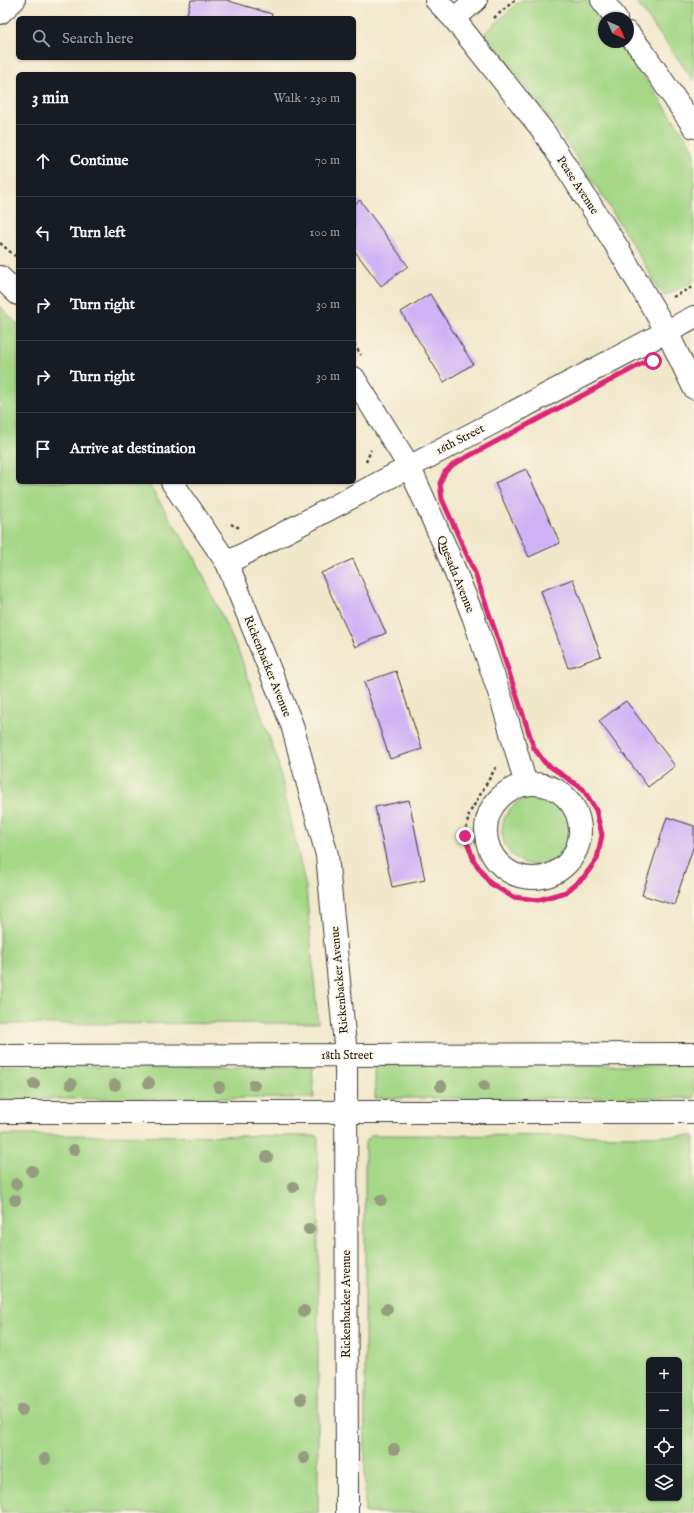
<!DOCTYPE html>
<html lang="en">
<head>
<meta charset="utf-8">
<style>
	body { margin:0; font-family:"IM FELL English",serif; background:#242831; color:#f1f3f6 }
	.controls { position:absolute; right:12px; bottom:12px; display:grid; overflow:hidden; border-radius:6px; box-shadow:0 1px 3px #0004 }
	.controls button { width:36px; height:36px; display:grid; place-items:center; padding:0; border:0; border-bottom:1px solid #363941; background:#171b24; color:#f1f3f6; font:20px sans-serif }
	.compass { position:absolute; left:598px; top:12px; width:36px; height:36px; border-radius:50%; background:#171b24; box-shadow:0 1px 3px #0004; rotate:135deg }
	.stop { position:absolute; width:12px; height:12px; margin:-9px; border:3px solid #db2777; border-radius:50%; background:#fff }
	.stop.end { background:#db2777; border-color:#fff; box-shadow:0 1px 4px #0008 }
	.list { margin:0; padding:0; list-style:none }
	h2 { display:flex; justify-content:space-between; align-items:center; height:52px; margin:0; padding:0 16px; font-size:17px }
	h2 small { font-size:13px; font-weight:400; color:#9ea1a6 }
	.list li { display:grid; grid-template-columns:26px 1fr auto; gap:12px; align-items:center; box-sizing:border-box; height:72px; padding:0 16px; border-top:1px solid #363941 }
	.list b { display:block; font-size:15px; white-space:nowrap }
	.list em { font-size:13px; font-style:normal; color:#9ea1a6 }
	.icon { flex:none; width:22px; height:22px; fill:none; stroke:currentColor; stroke-width:2; stroke-linecap:round; stroke-linejoin:round }
	.map { position:relative; flex:none; width:694px; height:1513px; overflow:hidden }
	.search { position:absolute; background:#171b24; box-shadow:0 1px 3px #0004; left:16px; top:16px; width:340px; height:44px; display:flex; align-items:center; gap:10px; box-sizing:border-box; padding:0 14px; border-radius:6px; color:#9ea1a6; font-size:15px }
	.panel { position:absolute; background:#171b24; box-shadow:0 1px 3px #0004; left:16px; top:72px; width:340px; height:412px; border-radius:6px }
	.map>svg:first-child { display:block }
</style>
</head>
<body>
<div class="map">
<svg width="694" height="1513" viewBox="0 0 694 1513">
	<rect width="100%" height="100%" fill="#fcf5e5"/>
	<filter id="ink" filterUnits="userSpaceOnUse"><feTurbulence type="fractalNoise" baseFrequency=".025" numOctaves="2"/><feDisplacementMap in="SourceGraphic" scale="8" xChannelSelector="R" yChannelSelector="G"/><feConvolveMatrix kernelMatrix="1 2 1 2 8 2 1 2 1" color-interpolation-filters="sRGB"/></filter>
	<filter id="wash" filterUnits="userSpaceOnUse"><feTurbulence type="fractalNoise" baseFrequency=".012" numOctaves="4" result="noise"/><feDisplacementMap in="SourceGraphic" scale="16" xChannelSelector="R" yChannelSelector="G"/><feGaussianBlur stdDeviation="0.9" result="paint"/><feColorMatrix in="noise" values="0 0 0 0 0 0 0 0 0 0 0 0 0 0 0 0 0 1.4 0 .05"/><feComposite in="paint" operator="in"/></filter>
	<g filter="url(#wash)">
		<rect width="100%" height="100%" fill="#f1e8cb"/>
		<path fill="#a5d787" stroke="#607a52" fill-rule="evenodd" d="M521 0H587L604 21V42H620L694 149V281L665 296 659 290 641 258 598 189 557 129 516 75 487 41 485 33Z
			M635 0H694V81Z
			M0 306 18 325V482H147L195 558 240 655 277 759 306 888 318 1023 0 1024Z
			M502 831a34 34 0 1 1 68 0a34 34 0 1 1-68 0Z
			M375 1065H694V1098H375Z
			M0 1066H312L314 1098 0 1099Z
			M0 1135 318 1136V1513H0Z
			M372 1135 694 1136V1513H365V1142ZM649 1360H679V1498H649Z"/>
		<g id="blocks">
			<path fill="#cfb2f6" d="M191 0H226L272 14 271 18H186Z
				M360 200 408 266 381 286 354 250V205Z
				M430 294 473 364 444 382 401 312Z
				M526 469 560 543 529 557 495 483Z
				M353 559 386 633 355 647 321 573Z
				M573 579 601 656 568 668 541 591Z
				M396 671 422 749 390 759 364 682Z
				M626 701 675 766 648 787 599 721Z
				M409 800 425 880 392 887 375 807Z
				M667 817 694 826V845L674 905 642 895Z"/>
		</g>
	</g>
	<g filter="url(#ink)">
		<use href="#blocks" fill-opacity="0" stroke="#3c3b36" stroke-width="1"/>
		<g fill="none" stroke-linecap="round" stroke-linejoin="round">
			<defs>
				<path id="minor" d="M436 0 454 19 544 132 619 250 667 332 694 388
					M602 0 616 18
					M454 19 476 0
					M628 33 643 52 694 127
					M0 277 18 294
					M354 378 409 466 447 551 473 616 502 701 526 785
					M172 482 227 563 292 725 327 855 346 1055 347 1513
					M227 563 694 317
					M486 831a47 47 0 1 1 94 0a47 47 0 1 1-94 0Z
					M0 1056 694 1054
					M0 1112H694"/>
				<path id="primary" d="M0 13 14 0"/>
			</defs>
			<use href="#minor" stroke="#3c3b36" stroke-width="24"/>
			<use href="#primary" stroke="#3c3b36" stroke-width="24"/>
			<path stroke="#3c3b36" stroke-width="2.5" stroke-dasharray="3 3" stroke-linecap="butt" d="M494 18 515 0
				M0 243 15 256
				M673 297 694 286
				M354 344 361 355
				M366 462 371 450
				M231 524 236 527H241
				M496 767 469 814 465 836 474 861 490 883 513 897 538 900 566 892 584 877 597 859 602 835 596 810 583 789 545 762"/>
			<use href="#minor" stroke="#fff" stroke-width="22"/>
			<use href="#primary" stroke="#fff" stroke-width="22"/>
		</g>
		<g fill="#969c7f">
			<circle cx="149" cy="1083" r="6"/>
			<circle cx="34" cy="1084" r="6"/>
			<circle cx="71" cy="1084" r="6"/>
			<circle cx="115" cy="1085" r="6"/>
			<circle cx="254" cy="1085" r="6"/>
			<circle cx="441" cy="1086" r="6"/>
			<circle cx="484" cy="1086" r="6"/>
			<circle cx="219" cy="1087" r="6"/>
			<circle cx="74" cy="1150" r="6"/>
			<circle cx="267" cy="1157" r="6"/>
			<circle cx="32" cy="1171" r="6"/>
			<circle cx="16" cy="1184" r="6"/>
			<circle cx="293" cy="1187" r="6"/>
			<circle cx="15" cy="1200" r="6"/>
			<circle cx="381" cy="1200" r="6"/>
			<circle cx="309" cy="1229" r="6"/>
			<circle cx="387" cy="1309" r="6"/>
			<circle cx="304" cy="1311" r="6"/>
			<circle cx="301" cy="1399" r="6"/>
			<circle cx="22" cy="1410" r="6"/>
			<circle cx="394" cy="1449" r="6"/>
			<circle cx="304" cy="1458" r="6"/>
			<circle cx="45" cy="1459" r="6"/>
		</g>
	</g>
	<g fill="none" stroke-linecap="round" stroke-linejoin="round" filter="url(#ink)">
		<path stroke="#db2777" stroke-width="5" d="M465 836 474 861 490 883 513 897 538 900 566 892 584 877 597 859 602 835 596 810 583 789 545 763 534 748 498 639 475 573 442 499 440 483 445 472 454 464 643 363 653 361"/>
	</g>
	<g text-anchor="middle" stroke-width="3" stroke-linejoin="round" paint-order="stroke">
		<g font-size="12" fill="#1c1c1c" stroke="#fcf5e5">
			<text transform="translate(578 185) rotate(57)" y="4">Pease Avenue</text>
			<text transform="translate(460 439) rotate(-27)" y="4">16th Street</text>
			<text transform="translate(456 574) rotate(68)" y="4">Quesada Avenue</text>
			<text transform="translate(268 666) rotate(68)" y="4">Rickenbacker Avenue</text>
			<text transform="translate(339 980) rotate(-95)" y="4">Rickenbacker Avenue</text>
			<text x="347" y="1059">18th Street</text>
			<text transform="translate(346 1304) rotate(-90)" y="4">Rickenbacker Avenue</text>
		</g>
	</g>
</svg>
<div class="controls">
<button>+</button>
<button>−</button>
<button><svg class="icon" aria-label="locate" viewBox="0 0 24 24"><circle cx="12" cy="12" r="6"/><path d="M12 2v4M12 18v4M2 12h4M18 12h4"/></svg></button>
<button><svg class="icon" aria-label="layers" viewBox="0 0 24 24"><path d="M12 4l9 5-9 5-9-5zM3 14l9 5 9-5"/></svg></button>
</div>
<svg class="compass" viewBox="-18 -18 36 36"><path d="M0-13l5 13h-10z" fill="#e53935"/><path d="M0 13l5-13h-10z" fill="#9ea1a6"/></svg>
<div class="stop" style="left:653px;top:361px"></div>
<div class="stop end" style="left:465px;top:836px"></div>
<div class="search"><svg class="icon" aria-label="search" viewBox="0 0 24 24"><circle cx="10" cy="10" r="6"/><path d="M15 15l6 6"/></svg>Search here</div>
<section class="panel">
<h2>3 min<small>Walk · 230 m</small></h2>
<ul class="list">
<li><svg class="icon" aria-label="ahead" viewBox="0 0 24 24"><path d="M12 20V5M6 11l6-6 6 6"/></svg><div><b>Continue</b></div><em>70 m</em></li>
<li><svg class="icon" aria-label="left" viewBox="0 0 24 24"><path d="M17 20v-9H6M10 6l-5 5 5 5"/></svg><div><b>Turn left</b></div><em>100 m</em></li>
<li><svg class="icon" aria-label="right" viewBox="0 0 24 24"><path d="M7 20v-9h11M14 6l5 5-5 5"/></svg><div><b>Turn right</b></div><em>30 m</em></li>
<li><svg class="icon" aria-label="right" viewBox="0 0 24 24"><path d="M7 20v-9h11M14 6l5 5-5 5"/></svg><div><b>Turn right</b></div><em>30 m</em></li>
<li><svg class="icon" aria-label="arrive" viewBox="0 0 24 24"><path d="M6 21V4h12l-3 4 3 4H6"/></svg><div><b>Arrive at destination</b></div></li>
</ul>
</section>
</div>
</body>
</html>
